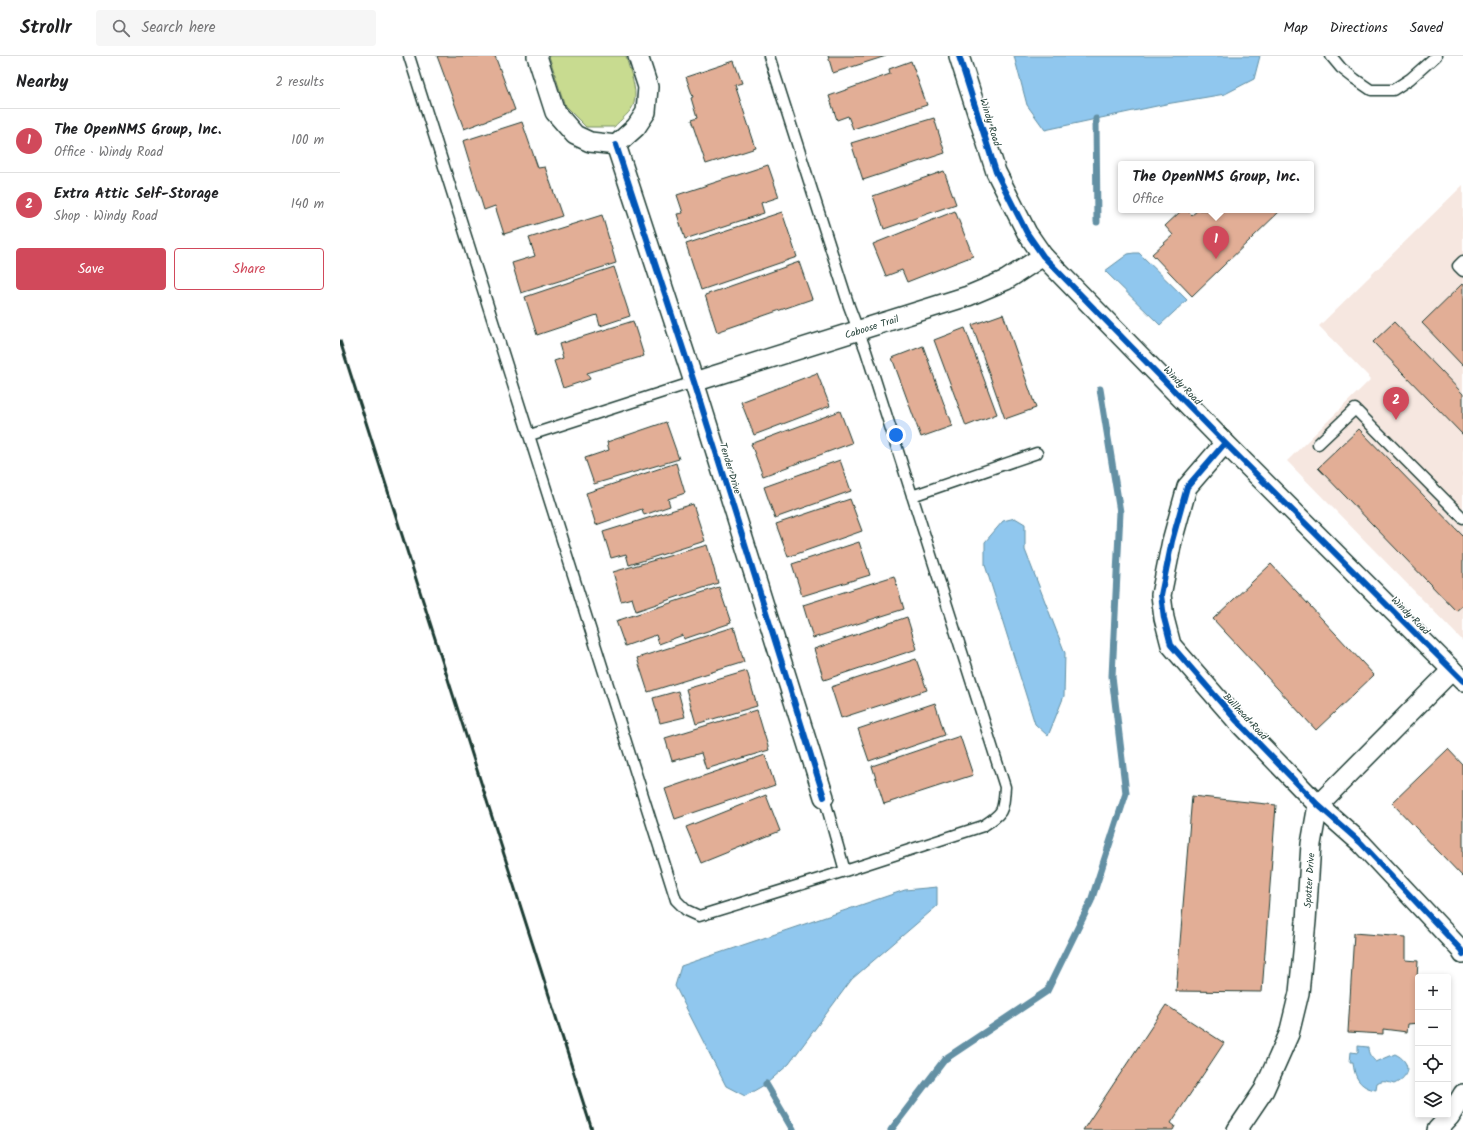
<!DOCTYPE html>
<html lang="en">
<head>
<meta charset="utf-8">
<style>
	body { margin:0; font-family:Kalam,sans-serif; background:#f6f6f6; color:#202124 }
	.controls { position:absolute; right:12px; bottom:12px; display:grid; overflow:hidden; border-radius:4px; box-shadow:0 2px 6px #0003 }
	.controls button { width:36px; height:36px; display:grid; place-items:center; padding:0; border:0; border-bottom:1px solid #e0e0e0; background:#fff; color:#202124; font:20px sans-serif }
	.you { position:absolute; left:556px; top:379px; width:14px; height:14px; margin:-10px; border:3px solid #fff; border-radius:50%; background:#1a73e8; box-shadow:0 0 0 6px #1a73e833 }
	.badge { display:grid; place-items:center; width:26px; height:26px; border-radius:50%; background:#d1495b; color:#fff; font-size:13px; font-weight:700 }
	.pin { position:absolute; translate:-50% -33px; filter:drop-shadow(0 1px 2px #0008) }
	.pin::after { content:''; position:absolute; top:21px; width:14px; height:12px; background:inherit; clip-path:polygon(0 0,100% 0,50% 100%) }
	.popup { position:absolute; left:778px; top:105px; width:196px; height:52px; box-sizing:border-box; display:grid; place-content:center; border-radius:4px; background:#fff; filter:drop-shadow(0 1px 3px #0005); font-size:13px; white-space:nowrap; color:#757577 }
	.popup b { font-size:15px; color:#202124 }
	.popup::after { content:''; position:absolute; left:50%; top:100%; margin-left:-8px; border:8px solid transparent; border-top-color:#fff }
	.list { margin:0; padding:0; list-style:none }
	h2 { display:flex; justify-content:space-between; align-items:center; height:52px; margin:0; padding:0 16px; font-size:17px }
	h2 small { font-size:13px; font-weight:400; color:#757577 }
	.list li { display:grid; grid-template-columns:26px 1fr auto; gap:12px; align-items:center; box-sizing:border-box; height:64px; padding:0 16px; border-top:1px solid #e0e0e0 }
	.list b { display:block; font-size:15px; white-space:nowrap }
	.list p { margin:0; font-size:13px; white-space:nowrap; color:#757577 }
	.list em { font-size:13px; font-style:normal; color:#757577 }
	.actions { display:flex; gap:8px; padding:12px 16px }
	.actions a { flex:1; padding:9px 0; border:1px solid #d1495b; border-radius:4px; text-align:center; font-size:14px; color:#d1495b }
	.actions .main { background:#d1495b; color:#fff }
	.icon { flex:none; width:22px; height:22px; fill:none; stroke:currentColor; stroke-width:2; stroke-linecap:round; stroke-linejoin:round }
	.map { position:relative; flex:none; width:1123px; height:1074px; overflow:hidden }
	header { display:flex; align-items:center; gap:24px; box-sizing:border-box; height:56px; padding:0 20px; background:#fff; border-bottom:1px solid #e0e0e0 }
	header strong { font-size:19px }
	nav { display:flex; gap:22px; margin-inline-start:auto; font-size:14px }
	.search { width:280px; height:36px; background:#f6f6f6; display:flex; align-items:center; gap:10px; box-sizing:border-box; padding:0 14px; border-radius:4px; color:#757577; font-size:15px }
	main { display:flex }
	aside { flex:1; background:#fff }
	.map>svg:first-child { display:block }
</style>
</head>
<body>
<header>
<strong>Strollr</strong>
<div class="search"><svg class="icon" aria-label="search" viewBox="0 0 24 24"><circle cx="10" cy="10" r="6"/><path d="M15 15l6 6"/></svg>Search here</div>
<nav><a>Map</a><a>Directions</a><a>Saved</a></nav>
</header>
<main>
<aside>
<h2>Nearby<small>2 results</small></h2>
<ul class="list">
<li><span class="badge">1</span><div><b>The OpenNMS Group, Inc.</b><p>Office · Windy Road</p></div><em>100 m</em></li>
<li><span class="badge">2</span><div><b>Extra Attic Self-Storage</b><p>Shop · Windy Road</p></div><em>140 m</em></li>
</ul>
<div class="actions"><a class="main">Save</a><a>Share</a></div>
</aside>
<div class="map">
<svg width="1123" height="1074" viewBox="0 0 1123 1074">
	<rect width="100%" height="100%" fill="#fff"/>
	<filter id="ink" filterUnits="userSpaceOnUse"><feTurbulence type="fractalNoise" baseFrequency=".025" numOctaves="2"/><feDisplacementMap in="SourceGraphic" scale="8" xChannelSelector="R" yChannelSelector="G"/><feConvolveMatrix kernelMatrix="1 2 1 2 8 2 1 2 1" color-interpolation-filters="sRGB"/></filter>
	<g filter="url(#ink)">
		<path fill="#f6e7e0" d="M1123 129V585L947 405 1031 323 979 270Z"/>
		<path fill="#c8db90" stroke="#748c62" d="M209 0H286C289 14 298 32 294 47 292 56 280 64 274 71H246L225 50Z"/>
		<path fill="#90c7ee" stroke="#6390a4" d="M674 0H920L914 23 885 38 826 48 705 74 687 49Z
			M794 197H799L847 244 820 269 765 215 788 198Z
			M675 462 685 468V494L725 597 724 640 708 680 695 668 645 509V486L663 465Z
			M597 831V850L512 923 449 1008 426 1028 405 1040 386 1030 335 930 341 910 565 834Z
			M1018 990 1028 991C1028 998 1031 1001 1036 1006L1055 998C1072 1006 1070 1021 1054 1028 1047 1026 1043 1024 1037 1028L1036 1034C1020 1032 1014 1021 1013 1006H1010L1011 996 1018 997Z"/>
		<g fill="none" stroke-linecap="round" stroke-linejoin="round">
			<path stroke="#6390a4" stroke-width="7" d="M756 63 757 166
				M426 1028 453 1074
				M551 1074 605 1003 707 935 751 845 786 737 772 620 780 456 760 333"/>
		</g>
		<path fill="#e2ae96" stroke="#1f3d34" d="M97 0H155L175 54 124 73Z
			M488 0H546L493 17Z
			M394 5 402 27 395 29 416 92 366 108 351 64 357 62 351 42 353 41 346 21Z
			M571 5 587 49 513 73 508 60 497 64 489 40 550 18 549 13Z
			M594 62 605 97 523 124 511 87Z
			M182 66 198 112 205 111 222 160 164 178 155 150 144 154 123 85Z
			M428 109 439 141 421 147 424 157 345 183 337 158 343 157 337 139Z
			M604 115 616 148 544 173 533 140Z
			M842 154H847L852 159 858 154H941L852 240 812 198 833 179 825 170Z
			M615 155 633 200 567 226 562 214 546 220 533 188Z
			M442 156 457 201 361 234 346 188Z
			M262 159 276 207 181 237 172 207 195 200 189 182Z
			M459 206 472 243 377 276 365 239Z
			M274 211 290 260 260 270 257 259 197 279 185 241Z
			M1122 228 1123 229V310L1082 267Z
			M663 258 696 352 665 363 632 269Z
			M293 265 304 300 247 317 250 323 223 332 214 305 223 302 219 288Z
			M1054 266 1123 338V379L1033 286Z
			M625 272 657 358 626 370 594 284Z
			M583 290 612 370 581 381 552 302Z
			M477 317 490 350 414 379 401 346Z
			M500 355 512 387 423 420 411 388Z
			M326 366 339 403 254 428 245 402 269 394 267 386Z
			M1019 373 1123 480V549L1116 555 978 412Z
			M500 404 511 435 435 462 424 431Z
			M336 407 345 437 328 443 330 450 304 459 302 453 256 469 246 437Z
			M510 443 522 475 448 501 436 468Z
			M353 448 365 485 289 509 286 498 271 502 263 476Z
			M519 486 530 519 462 540 452 508Z
			M367 489 378 527 296 555 292 542 281 545 273 516Z
			M931 508 1034 619 976 674 873 563Z
			M554 520 564 553 473 582 463 549Z
			M379 531 391 567 344 583 343 579 319 588 316 579 285 590 276 565Z
			M567 561 577 593 484 624 474 593Z
			M394 571 404 606 308 636 297 602Z
			M576 603 587 634 501 662 491 631Z
			M407 615 417 650 356 668 346 633Z
			M338 635 345 661 320 667 313 642Z
			M595 647 605 679 529 705 518 673Z
			M417 654 429 694 366 713 361 697 332 705 325 682Z
			M620 680 633 719 544 748 532 710Z
			M1108 693 1123 709V821L1052 747Z
			M425 699 435 729 335 763 325 733Z
			M426 739 440 775 361 807 346 771Z
			M852 740 936 749 922 936 836 935Z
			M1014 877 1066 881V904L1078 905 1076 941 1078 942V967L1068 968 1067 976 1043 973V978L1008 976Z
			M826 949 884 987 831 1067 835 1070 833 1074H743Z"/>
		<g fill="none" stroke-linecap="round" stroke-linejoin="round">
			<defs>
				<path id="lane" d="M69 0 336 844 346 854 359 860 505 815 643 770C664 756 663 756 665 731L526 295 509 250 429 0
					M991 0 1001 12 1015 23 1031 34H1053L1070 23 1096 0
					M1123 205 1118 210 1123 215
					M190 379 354 326
					M978 388 1015 353 1123 462
					M572 440 697 397
					M484 741 505 815"/>
				<g id="street">
					<path d="M197 0 215 56 235 79 250 86 276 89 296 71 306 56 308 31 298 0"/>
					<path d="M619 0 656 116 687 177 703 200 885 387 1123 625"/>
					<path d="M276 89 354 326 484 741"/>
					<path id="s1" d="M354 326 628 240 666 224 703 200"/>
					<path d="M885 387 847 431 832 485 821 539 824 562 831 589 897 665 978 749 1021 787 1121 894 1123 898"/>
					<path id="s2" d="M897 1074 924 1034 949 978 959 937 966 865 971 788 978 749 1112 614"/>
					<path d="M1097 1074 1110 1060 1123 1038"/>
				</g>
			</defs>
			<use href="#lane" stroke="#1f3d34" stroke-width="13"/>
			<use href="#street" stroke="#1f3d34" stroke-width="22"/>
			<use href="#lane" stroke="#fff" stroke-width="10"/>
			<use href="#street" stroke="#fff" stroke-width="19"/>
			<path stroke="#1f3d34" stroke-width="3" d="M0 285 252 1074"/>
			<defs>
				<path id="cycleway" d="M619 0 656 116 687 177 703 200 885 387 1123 625
					M276 89 354 326 484 741
					M885 387 847 431 832 485 821 539 824 562 831 589 897 665 978 749 1021 787 1121 894 1123 898"/>
			</defs>
			<use href="#cycleway" stroke="#fff" stroke-width="8"/>
			<use href="#cycleway" stroke="#0057b8" stroke-width="6"/>
		</g>
	</g>
	<g text-anchor="middle" stroke-width="3" stroke-linejoin="round" paint-order="stroke">
		<g font-size="10" fill="#1f3d34" stroke="#fff">
			<text transform="translate(651 66) rotate(73)" y="4">Windy Road</text>
			<text dy="4" stroke="none"><textPath href="#s1" startOffset="186">Caboose Trail</textPath></text>
			<text transform="translate(843 329) rotate(46)" y="4">Windy Road</text>
			<text transform="translate(391 412) rotate(73)" y="4">Tender Drive</text>
			<text transform="translate(1071 559) rotate(45)" y="4">Windy Road</text>
			<text transform="translate(906 660) rotate(47)" y="4">Bullhead Road</text>
			<text dy="4" stroke="none"><textPath href="#s2" startOffset="265">Spotter Drive</textPath></text>
		</g>
	</g>
</svg>
<div class="controls">
<button>+</button>
<button>−</button>
<button><svg class="icon" aria-label="locate" viewBox="0 0 24 24"><circle cx="12" cy="12" r="6"/><path d="M12 2v4M12 18v4M2 12h4M18 12h4"/></svg></button>
<button><svg class="icon" aria-label="layers" viewBox="0 0 24 24"><path d="M12 4l9 5-9 5-9-5zM3 14l9 5 9-5"/></svg></button>
</div>
<div class="you"></div>
<div class="pin badge" style="left:876px;top:203px">1</div>
<div class="popup"><b>The OpenNMS Group, Inc.</b>Office</div>
<div class="pin badge" style="left:1056px;top:364px">2</div>
</div>
</main>
</body>
</html>
